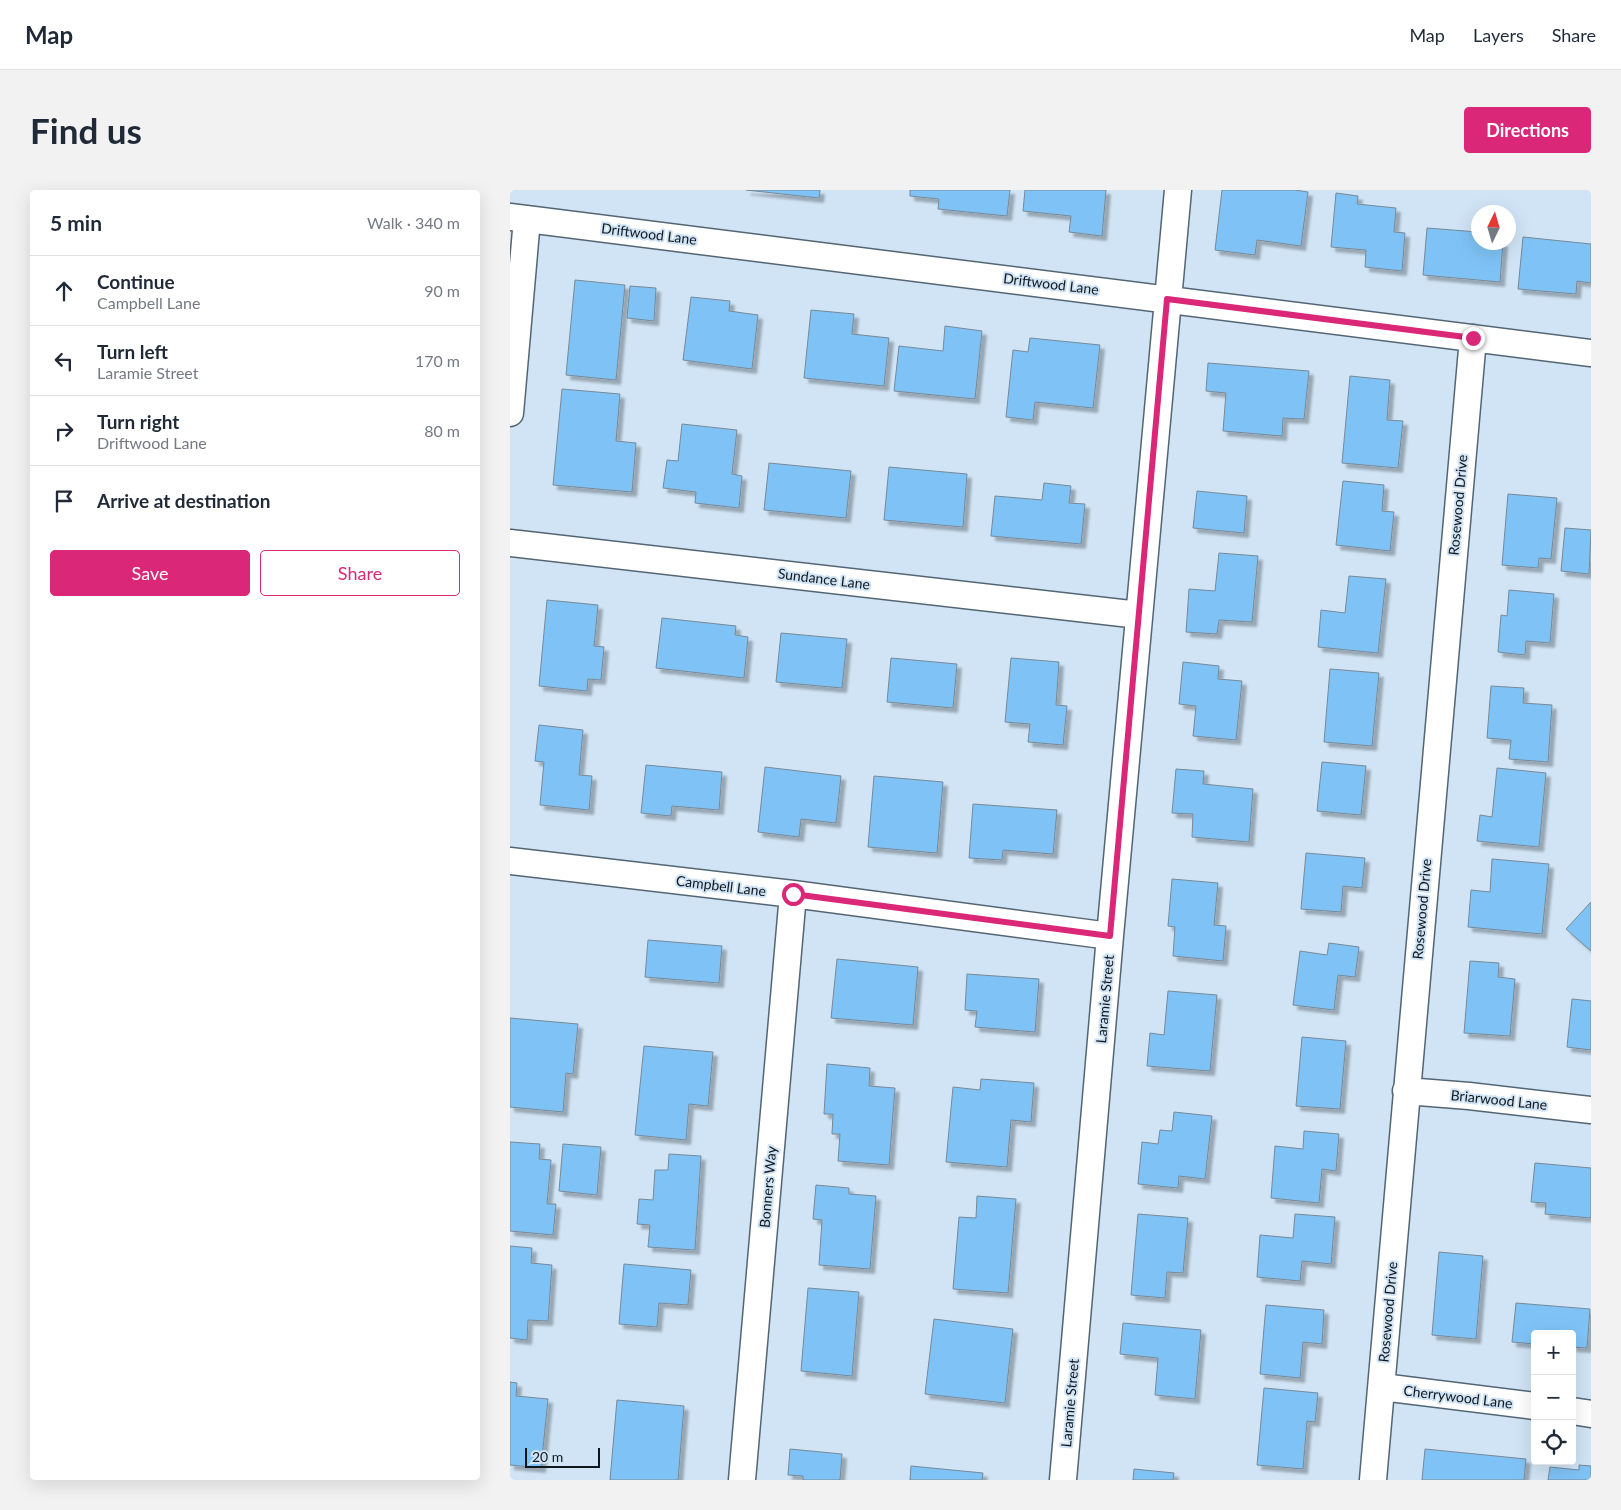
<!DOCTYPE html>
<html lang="en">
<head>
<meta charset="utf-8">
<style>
	body { margin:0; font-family:Lato,sans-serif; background:#f2f2f3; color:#1f2937 }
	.controls { position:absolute; right:15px; bottom:15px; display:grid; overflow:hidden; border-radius:5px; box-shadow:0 5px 20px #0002 }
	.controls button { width:45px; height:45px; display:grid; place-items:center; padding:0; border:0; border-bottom:1px solid #e0e1e3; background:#fff; color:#1f2937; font:25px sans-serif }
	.compass { position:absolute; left:961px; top:15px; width:45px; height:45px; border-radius:50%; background:#fff; box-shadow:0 5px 20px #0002; rotate:5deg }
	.scale { position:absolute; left:15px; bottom:12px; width:75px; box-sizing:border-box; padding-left:5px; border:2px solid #0f161c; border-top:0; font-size:14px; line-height:18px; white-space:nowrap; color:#0f161c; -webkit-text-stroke:4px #d0e4f5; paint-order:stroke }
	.stop { position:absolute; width:15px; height:15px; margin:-11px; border:4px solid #db2777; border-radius:50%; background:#fff }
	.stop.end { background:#db2777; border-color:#fff; box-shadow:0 1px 5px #0008 }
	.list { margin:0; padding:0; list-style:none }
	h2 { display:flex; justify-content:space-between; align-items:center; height:65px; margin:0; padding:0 20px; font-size:21px }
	h2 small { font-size:16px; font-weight:400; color:#747a83 }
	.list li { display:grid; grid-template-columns:32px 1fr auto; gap:15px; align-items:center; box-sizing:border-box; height:70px; padding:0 20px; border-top:1px solid #e0e1e3 }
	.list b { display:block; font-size:19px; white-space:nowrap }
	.list p { margin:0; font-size:16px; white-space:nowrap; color:#747a83 }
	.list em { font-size:16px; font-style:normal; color:#747a83 }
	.actions { display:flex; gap:10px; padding:15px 20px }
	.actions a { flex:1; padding:11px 0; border:1px solid #db2777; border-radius:5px; text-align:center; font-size:18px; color:#db2777 }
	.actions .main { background:#db2777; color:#fff }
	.icon { flex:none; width:28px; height:28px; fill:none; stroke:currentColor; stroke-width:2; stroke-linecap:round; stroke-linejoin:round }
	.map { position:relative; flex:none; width:1081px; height:1290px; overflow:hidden; border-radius:5px }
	header { display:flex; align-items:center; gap:30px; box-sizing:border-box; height:70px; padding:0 25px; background:#fff; border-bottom:1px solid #e0e1e3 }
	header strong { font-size:24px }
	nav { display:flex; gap:28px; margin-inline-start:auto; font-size:18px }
	.intro { display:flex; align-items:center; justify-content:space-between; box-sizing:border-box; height:120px; padding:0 30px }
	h1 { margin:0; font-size:35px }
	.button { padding:12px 22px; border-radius:5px; background:#db2777; color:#fff; font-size:18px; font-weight:700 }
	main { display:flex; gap:30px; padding:0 30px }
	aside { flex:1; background:#fff; border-radius:5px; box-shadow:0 5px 20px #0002 }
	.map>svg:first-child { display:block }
</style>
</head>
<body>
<header>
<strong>Map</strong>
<nav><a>Map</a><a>Layers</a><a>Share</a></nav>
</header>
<div class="intro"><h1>Find us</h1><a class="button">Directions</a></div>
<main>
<aside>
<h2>5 min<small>Walk · 340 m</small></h2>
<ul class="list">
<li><svg class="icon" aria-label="ahead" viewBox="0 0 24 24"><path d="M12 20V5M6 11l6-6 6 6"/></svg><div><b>Continue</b><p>Campbell Lane</p></div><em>90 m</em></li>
<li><svg class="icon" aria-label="left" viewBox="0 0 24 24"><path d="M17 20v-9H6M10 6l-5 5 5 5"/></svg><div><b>Turn left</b><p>Laramie Street</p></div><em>170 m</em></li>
<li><svg class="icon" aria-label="right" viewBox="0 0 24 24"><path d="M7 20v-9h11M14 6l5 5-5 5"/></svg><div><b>Turn right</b><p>Driftwood Lane</p></div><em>80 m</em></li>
<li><svg class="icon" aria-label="arrive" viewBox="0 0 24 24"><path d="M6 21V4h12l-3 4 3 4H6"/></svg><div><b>Arrive at destination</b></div></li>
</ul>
<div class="actions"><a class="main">Save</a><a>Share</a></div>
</aside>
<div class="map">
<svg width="1081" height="1290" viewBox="0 0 1081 1290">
	<defs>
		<filter id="shadow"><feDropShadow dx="4.5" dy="4.5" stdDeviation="1" flood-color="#0004"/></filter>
	</defs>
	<rect width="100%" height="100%" fill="#d0e4f5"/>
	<path fill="#7fc3f6" stroke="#768998" filter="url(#shadow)" d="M236 0H310L309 8Z
		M400 0H500L497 26 428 19 429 9 400 6Z
		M515 0H596L592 46 559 42 561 26 513 21Z
		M712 0H785L798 2 791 56 747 50 745 65 705 60Z
		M826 3 848 6 847 14 886 18 884 42 895 43 892 81 855 77 856 60 821 57Z
		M917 38 968 42V52H993L990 92 913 85Z
		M1013 47 1081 54V93L1067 91 1066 104 1008 99Z
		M65 90 115 95 106 190 56 185Z
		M120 96 146 98 144 131 117 128Z
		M181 107 220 111 219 121 248 125 242 179 173 170Z
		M301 120 344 124 342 144 379 148 374 196 294 188Z
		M435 136 472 141 465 209 384 201 389 156 433 161Z
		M520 148 590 155 583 218 525 212 523 230 496 227 503 160 518 162Z
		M698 173 799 181 794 229 773 228 772 246 713 241 716 203 696 201Z
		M840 186 880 190 877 230 893 231 888 278 832 273Z
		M52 199 110 204 106 251 126 253 122 302 43 295Z
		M172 234 227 240 222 284 232 286 229 318 185 313 186 302 153 298 157 270 168 271Z
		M259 273 341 281 336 328 254 320Z
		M379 277 457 284 453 337 374 330Z
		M833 291 874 295 872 321 884 322 880 361 826 355Z
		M534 293 561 296 559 313 575 314 571 354 481 346 485 306 532 310Z
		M687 301 737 306 734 343 683 338Z
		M998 304 1047 308 1041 369 1029 368 1028 378 992 375Z
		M1055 338 1081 340 1079 384 1051 381Z
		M709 363 748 366 742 432 709 430 707 444 676 442 679 399 705 401Z
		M839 386 876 389 868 463 808 457 811 420 835 423Z
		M999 400 1044 404 1040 453 1016 451 1015 465 988 462 991 425 997 426Z
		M37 410 88 415 84 456 94 457 91 490 78 489 77 501 29 496Z
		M152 428 226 436 225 445 238 447 234 488 146 478Z
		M271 443 337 449 332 498 266 492Z
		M381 468 447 474 443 518 377 512Z
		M501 468 549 472 546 515 557 516 553 555 518 552 520 534 495 532Z
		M673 472 709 476 708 489 732 491 726 550 683 546 686 516 669 514Z
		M820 479 869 483 862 556 814 552Z
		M981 496 1014 498 1013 513 1042 515 1038 572 999 569 1001 550 977 548Z
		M29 535 73 540 69 585 82 586 79 620 30 615 34 572 25 571Z
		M812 572 856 576 851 625 807 621Z
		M136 575 212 582 209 620 162 616 161 626 131 623Z
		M255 577 331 586 326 633 291 629 289 647 248 642Z
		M987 578 1036 583 1029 657 967 651 970 625 982 627Z
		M666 579 694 581 693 594 743 599 739 652 682 647 683 624 662 623Z
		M364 586 433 592 427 663 358 657Z
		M463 614 547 620 543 664 493 660 492 670 459 668Z
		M796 663 855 668 852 698 833 696 831 722 791 719Z
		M982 669 1039 674 1032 744 958 737 961 700 980 702Z
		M662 689 708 693 704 735 716 736 713 771 663 766 665 737 658 736Z
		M1081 712V761L1056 739Z
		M138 750 212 756 209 793 135 787Z
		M819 753 849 757 845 787 828 785 824 820 783 815 790 761 817 765Z
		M327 769 408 777 403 835 321 828Z
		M960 771 989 773 988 787 1005 789 1000 846 954 843Z
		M457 784 529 789 525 842 465 837 467 821 455 820Z
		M658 801 707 805 700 881 637 876 640 843 654 845Z
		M1062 809 1081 811V860L1057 857Z
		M0 828 68 834 63 884 56 883 53 922 0 917Z
		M792 847 836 851 830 919 786 916Z
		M134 856 203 862 198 916 179 914 176 950 125 945Z
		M317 874 360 878 359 896 385 898 379 975 328 971 330 944H322L323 924H314Z
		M471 889 524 893 521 932 501 930 497 977 436 972 443 897 470 900Z
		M664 922 702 926 695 989 669 986 668 998 628 994 632 952 648 954 650 940 662 941Z
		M794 941 829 944 826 981 812 979 809 1013 761 1008 765 956 793 959Z
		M0 952 30 954 29 969 41 970 37 1014H46L43 1045 0 1041Z
		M53 954 91 957 87 1005 49 1001Z
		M159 964 191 966 185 1060 138 1057 140 1035 127 1034 129 1009 143 1010 145 980H158Z
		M1025 973 1081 978V1028L1035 1024 1036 1013 1021 1012Z
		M306 995 339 998V1004L366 1006 360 1079 309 1075 312 1030 303 1029Z
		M467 1006 506 1009 498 1103 443 1099 449 1027 466 1028Z
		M628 1024 678 1028 673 1083 657 1082 655 1108 621 1105Z
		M785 1024 825 1027 821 1074 792 1071 790 1091 747 1087 750 1045 783 1048Z
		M0 1056 22 1058 21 1073 42 1075 38 1131 18 1130 17 1150 0 1148Z
		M929 1062 973 1066 966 1149 922 1145Z
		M114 1074 181 1080 178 1115 149 1113 147 1137 109 1134Z
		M298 1098 349 1102 342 1186 291 1181Z
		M1006 1113 1080 1119 1077 1158 1062 1157V1144H1025V1154L1002 1152Z
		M756 1115 814 1120 812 1154 793 1152 790 1188 750 1184Z
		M424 1129 503 1139 495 1213 415 1204Z
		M613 1133 691 1140 685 1209 645 1205 648 1168 610 1164Z
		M0 1192 7 1193 6 1206 38 1209 31 1278 0 1275Z
		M754 1198 808 1203 805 1232 797 1231 793 1279 747 1275Z
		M107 1210 174 1216 168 1290H100Z
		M280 1259 332 1264 330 1290H293V1286L278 1285Z
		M915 1259 1016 1269 1014 1290H912Z
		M1069 1275 1081 1276V1290H1038L1040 1277 1069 1280Z
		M401 1276 473 1283 472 1290H400Z
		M624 1279 664 1283 663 1290H623Z"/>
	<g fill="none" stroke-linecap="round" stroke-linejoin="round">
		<defs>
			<path id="minor" d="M0 27 1081 163
				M0 223 17 29
				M0 353 629 425
				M0 671 283 704 600 746
				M896 901 959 906 1081 920
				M872 1197 1025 1216
				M1062 1221 1081 1224
				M232 1290 283 704
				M553 1290 600 746 668 0
				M863 1290 963 148"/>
		</defs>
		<use href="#minor" stroke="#536573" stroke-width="29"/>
		<use href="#minor" stroke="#fff" stroke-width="26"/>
	</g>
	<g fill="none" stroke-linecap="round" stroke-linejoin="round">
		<path stroke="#db2777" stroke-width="6" d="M283 704 600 746 657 109 963 148"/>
	</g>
	<g text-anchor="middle" stroke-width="4" stroke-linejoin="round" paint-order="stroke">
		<g font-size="14" fill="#0f161c" stroke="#d0e4f5">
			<text transform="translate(139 44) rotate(7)" y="5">Driftwood Lane</text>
			<text transform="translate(541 94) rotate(7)" y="5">Driftwood Lane</text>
			<text transform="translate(948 315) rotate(-85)" y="5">Rosewood Drive</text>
			<text transform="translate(314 389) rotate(7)" y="5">Sundance Lane</text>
			<text transform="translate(211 696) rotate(7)" y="5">Campbell Lane</text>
			<text transform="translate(912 719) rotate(-85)" y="5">Rosewood Drive</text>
			<text transform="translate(595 809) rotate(-85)" y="5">Laramie Street</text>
			<text transform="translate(989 910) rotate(6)" y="5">Briarwood Lane</text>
			<text transform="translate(258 997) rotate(-85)" y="5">Bonners Way</text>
			<text transform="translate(878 1122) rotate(-85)" y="5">Rosewood Drive</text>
			<text transform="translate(948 1207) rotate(7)" y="5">Cherrywood Lane</text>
			<text transform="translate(560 1213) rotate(-85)" y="5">Laramie Street</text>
		</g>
	</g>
</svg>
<div class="controls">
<button>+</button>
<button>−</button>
<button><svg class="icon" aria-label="locate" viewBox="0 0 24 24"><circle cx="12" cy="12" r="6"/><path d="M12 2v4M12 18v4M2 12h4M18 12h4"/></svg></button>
</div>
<svg class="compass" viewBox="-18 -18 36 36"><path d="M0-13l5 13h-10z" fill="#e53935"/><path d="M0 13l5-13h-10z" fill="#747a83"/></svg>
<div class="scale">20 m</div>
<div class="stop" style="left:283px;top:704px"></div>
<div class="stop end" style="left:963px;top:148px"></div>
</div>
</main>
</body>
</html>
